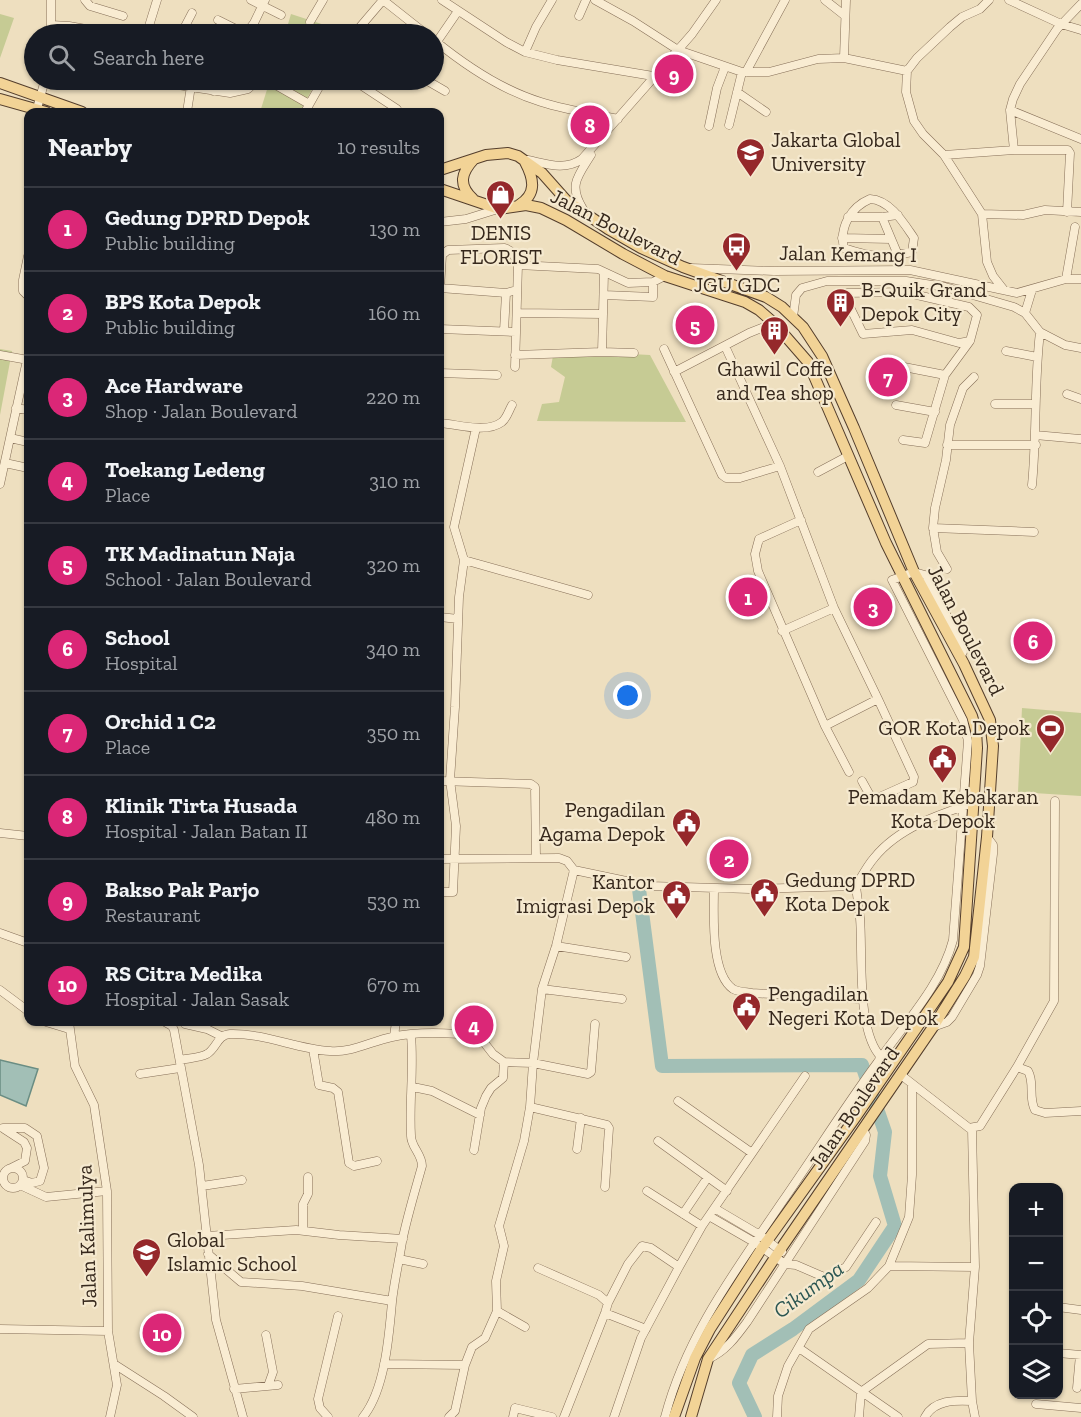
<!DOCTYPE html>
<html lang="en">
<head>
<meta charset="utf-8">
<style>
	body { margin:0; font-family:"Zilla Slab",serif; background:#242831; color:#f1f3f6 }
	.controls { position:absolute; right:18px; bottom:18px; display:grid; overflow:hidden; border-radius:12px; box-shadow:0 2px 4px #0004 }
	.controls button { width:54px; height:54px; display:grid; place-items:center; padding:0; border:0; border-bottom:2px solid #363941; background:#171b24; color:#f1f3f6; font:30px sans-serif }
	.you { position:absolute; left:628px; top:696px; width:21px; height:21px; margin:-15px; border:4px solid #fff; border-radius:50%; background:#1a73e8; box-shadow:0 0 0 9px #1a73e833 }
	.badge { display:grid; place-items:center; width:39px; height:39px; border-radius:50%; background:#db2777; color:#fff; font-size:20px; font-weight:700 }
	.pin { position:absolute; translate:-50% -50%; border:3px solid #fff; box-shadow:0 2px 6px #0006 }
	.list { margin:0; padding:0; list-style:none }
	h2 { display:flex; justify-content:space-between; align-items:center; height:78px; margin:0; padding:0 24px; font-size:26px }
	h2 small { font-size:20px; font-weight:400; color:#9ea1a6 }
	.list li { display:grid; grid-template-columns:39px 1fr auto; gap:18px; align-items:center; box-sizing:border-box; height:84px; padding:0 24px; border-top:2px solid #363941 }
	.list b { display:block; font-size:22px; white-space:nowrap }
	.list p { margin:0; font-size:20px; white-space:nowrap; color:#9ea1a6 }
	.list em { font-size:20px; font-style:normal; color:#9ea1a6 }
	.icon { flex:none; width:33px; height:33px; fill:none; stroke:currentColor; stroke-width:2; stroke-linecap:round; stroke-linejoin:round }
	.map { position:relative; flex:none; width:1081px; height:1417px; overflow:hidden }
	.search { position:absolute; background:#171b24; box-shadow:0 2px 4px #0004; left:24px; top:24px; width:420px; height:66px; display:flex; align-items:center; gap:15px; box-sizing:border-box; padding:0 21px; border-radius:33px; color:#9ea1a6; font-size:22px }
	.panel { position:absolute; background:#171b24; box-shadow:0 2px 4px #0004; left:24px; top:108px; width:420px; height:918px; border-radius:12px }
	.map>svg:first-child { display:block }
</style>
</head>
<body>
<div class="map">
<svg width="1081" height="1417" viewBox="0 0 1081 1417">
	<rect width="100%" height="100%" fill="#eedfbf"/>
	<path fill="#c6cb94" d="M0 14 14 18 0 58Z
		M291 14 343 31 341 34H285Z
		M270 80H317L300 112H260Z
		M0 349 12 351 0 415Z
		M554 350 650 355 686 422 537 421 542 404 559 402 565 377 551 367Z
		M1022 708 1081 713V796L1018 792Z"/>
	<path fill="#a2bfb6" stroke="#6a8d83" stroke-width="1.5" d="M0 1060 38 1069 26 1106 0 1095Z"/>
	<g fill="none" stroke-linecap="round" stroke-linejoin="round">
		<path stroke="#a2bfb6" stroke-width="14" d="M639 889 662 1066 862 1065 885 1132 880 1176 895 1226 859 1280 793 1329 752 1355 739 1383 755 1417"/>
		<defs>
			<path id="minor" d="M85 0 90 6 123 16
				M157 0 149 26 151 31 160 34
				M251 0 281 15
				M383 0 426 34
				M442 0 506 42 525 52 557 60 653 76
				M595 0 633 21 678 50 742 72H769L818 59 844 58 907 71
				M825 0 844 15
				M989 0 980 9 962 17 950 27 917 58 907 71 906 92 914 121 923 134 944 155 982 214 987 262 993 276 1004 290
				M1009 0 1061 24 1081 30
				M579 16 586 0
				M218 20 240 31H248L254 23 265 0
				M310 22 323 0
				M51 25 69 26 114 34
				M51 34V0
				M181 34 192 13
				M354 34 383 0
				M434 40C466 66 501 90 541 102 566 110 593 114 618 119
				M434 46 458 11
				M525 52 536 27 552 0
				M844 58 846 0
				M746 72 785 0
				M145 80 230 93 248 89 258 80
				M267 80 309 104
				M353 80 397 109
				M426 80 445 91
				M213 91 214 80
				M737 92 766 112
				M1010 110 1081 139
				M36 112 45 80
				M187 112 191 86
				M305 112 323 80
				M729 125 742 72
				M709 126 717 88 725 67
				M1014 150 1010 110 1013 99 1020 84 1057 29 1081 4
				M944 155 1014 150H1068L1070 153 1067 212
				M528 160C547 164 565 171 582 159L692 34 716 0
				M870 199C890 200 903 222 914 238L912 252C884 258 870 257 844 248 839 227 851 207 870 199Z
				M583 209C568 185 578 176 591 155
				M982 214 1023 215 1045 210 1081 212
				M848 217H882L898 215
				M882 217 898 255
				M440 222 466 219 498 209
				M842 238 891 239
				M28 256 23 280V291L28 296
				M691 268 774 271 910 270 1017 293 1066 279H1081
				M1066 279 1075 227
				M517 290 506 293 440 288 442 255 448 250 504 248C513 250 515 257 518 265
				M904 292 969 307 977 315 970 341 959 343 912 330 863 334 845 297 847 293Z
				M604 295 653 297V282
				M517 313 603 314 602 352
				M1025 313 1032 290
				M603 314 604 273
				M793 317 796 295 802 288 827 281H906L945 287 1014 307 1025 313 1040 332 1065 345 1081 348
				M440 329 516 332
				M504 331 506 293
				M725 346 780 466 834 608 782 631
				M664 349 722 475 726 478H740L780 466
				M1006 351 1037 357
				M0 355 28 360
				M515 355 602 352 634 353
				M515 367 518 265 598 269 628 283 653 282 665 276
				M879 367H904L945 375
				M674 372 749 333 774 323
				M440 373 497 375
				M1067 394 1081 399
				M995 404H1034
				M896 405 935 412
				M16 408 28 410
				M440 423C457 424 486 434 502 422 507 418 509 410 512 405
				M1035 435 1080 439
				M10 438 28 442
				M903 440 925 443 945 375 970 341
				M947 445H1036
				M5 463 28 468
				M818 472 848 456
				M0 484 27 360
				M1032 485C1037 434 1034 383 1040 332
				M801 520 759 539 755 554 758 571 825 726 849 772
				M933 528 1034 532
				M464 560 588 595
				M947 569 937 552 933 528 935 508 946 460 950 425 963 388 974 377
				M834 608 878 699
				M440 617 458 619
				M825 726 878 699 914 777 913 782 875 799H872L862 781
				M440 781 531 784 535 787 536 857
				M0 833 28 836
				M440 859 559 858 567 861 574 870 650 886 750 889 856 886C862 876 867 866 874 858 898 828 939 814 974 803
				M856 886C857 896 859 907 860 918 863 953 856 1031 881 1057
				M714 888C714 913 710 973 733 989 738 992 746 992 752 993L862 999
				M440 892H453L456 826 450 780 455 707 459 597 464 560 454 527 476 428
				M0 933 28 943
				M556 946 626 957
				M542 989 622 999
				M0 990 28 1011
				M46 1022 69 1029
				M69 1022 75 1066 94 1105 107 1191 108 1331 117 1385 110 1417
				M165 1022 172 1026 174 1030 199 1165 216 1320 243 1417
				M185 1024 207 1029 221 1036
				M933 1027 947 1022 952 1017 977 975 980 966 993 854V845L987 837
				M394 1036 396 1022
				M313 1049 319 1085 333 1088 338 1092 349 1163 354 1166 377 1161
				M180 1060C189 1058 199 1058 207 1054 217 1048 217 1035 230 1034 265 1033 296 1049 330 1051 351 1053 372 1041 392 1037 418 1031 453 1033 479 1036L493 1054 504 1062 533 1063 588 1074 591 1072 595 1024
				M1017 1067 1054 1001 1055 801
				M140 1074 180 1068
				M901 1075 969 1128 980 1126 1017 1067 1028 1071C1035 1083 1028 1097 1035 1110L1045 1113 1081 1111
				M413 1087 432 1091 480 1115
				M678 1101 752 1153
				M530 1107 607 1125 609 1128 605 1187
				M3 1128H25L37 1136 44 1168 40 1181 32 1183 23 1180
				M4 1129 24 1142 27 1148 25 1161 11 1168
				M972 1129 975 1267 969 1343 972 1401 975 1417
				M658 1141 727 1191
				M577 1149 581 1118
				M474 1150 481 1108 486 1096 491 1088 503 1078 504 1062
				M3 1178a10 10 0 1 1 20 0a10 10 0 1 1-20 0Z
				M20 1185 46 1197 107 1191
				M202 1186 242 1180
				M647 1191 702 1226
				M716 1209 760 1235 782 1252
				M683 1214 708 1177
				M709 1216 754 1242 785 1264 796 1265 824 1277 830 1276 846 1267 876 1222
				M303 1230V1204L308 1194V1177
				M207 1236 296 1230 339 1235 403 1239
				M208 1254 241 1282 302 1286 392 1301
				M399 1259 423 1264
				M889 1266 975 1267
				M538 1268 599 1295 608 1303 628 1264 642 1246 651 1248 679 1267 702 1226 805 1076
				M1058 1307 1081 1310
				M497 1311 525 1327
				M605 1313 646 1329
				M0 1329 108 1331
				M266 1335 273 1372 268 1386
				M799 1348 898 1417
				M1058 1353 1081 1355
				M708 1359C725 1352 736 1337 747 1322L865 1141 866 1135 863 1129
				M114 1364 164 1396 193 1417
				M384 1364 465 1365
				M1077 1388 1080 1355
				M234 1389 278 1385
				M1036 1404 1081 1408
				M328 1417 320 1408 318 1399 338 1316
				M363 1417C385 1390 389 1336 392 1302 394 1282 399 1262 402 1242 407 1217 415 1191 422 1166 422 1154 411 1147 411 1136 409 1102 414 1069 411 1035
				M449 1417 455 1411 465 1365 472 1347 485 1338 497 1311 496 1281 504 1246 499 1226 524 1141 530 1107 533 1063 542 989 556 946 574 870
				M513 1417 515 1408 552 1417
				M564 1417 605 1313 608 1303
				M614 1417 641 1338 679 1267
				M665 1417C686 1336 736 1270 782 1202 814 1156 844 1108 877 1063 904 1024 941 986 953 940L968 741 963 720 892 580 914 572 925 575 961 642 963 652 960 657
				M777 1417 778 1396 788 1366 809 1329 868 1288 889 1266 909 1217 912 1175V1084
				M859 1417 861 1392 928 1344 969 1343
				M925 1417C934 1400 955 1400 972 1401"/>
			<path id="major" d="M0 83 82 112
				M0 99 46 112
				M440 170 486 155 508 153 518 156 542 173 566 200 608 229 641 248 683 267 766 297 782 307 803 327 822 356 854 428 914 572 964 664 990 720 993 746 987 837 974 957 965 976 933 1027 780 1250 708 1359 691 1417
				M440 189 499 209 526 205 541 208 566 220 623 254 665 276 745 302 759 310 774 323 808 362 886 543 972 716 976 730 977 748 964 947 948 982 855 1118 762 1248 710 1329 695 1358 674 1417
				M473 199C458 185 461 173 474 159
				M519 205C537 194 534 179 525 162"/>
		</defs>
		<use href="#minor" stroke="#866f58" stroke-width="9"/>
		<use href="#major" stroke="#543e2c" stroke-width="12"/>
		<use href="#minor" stroke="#f9ecd2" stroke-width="8"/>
		<use href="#major" stroke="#f2d396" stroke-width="10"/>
	</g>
	<defs>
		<symbol id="university-pin" viewBox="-11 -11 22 30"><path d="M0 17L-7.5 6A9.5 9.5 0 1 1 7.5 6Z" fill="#95282b" stroke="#f5e9cf"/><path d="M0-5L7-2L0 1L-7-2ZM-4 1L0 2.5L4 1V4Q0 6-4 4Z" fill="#fff"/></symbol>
		<symbol id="shop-pin" viewBox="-11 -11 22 30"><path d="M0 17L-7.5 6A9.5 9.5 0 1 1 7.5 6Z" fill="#95282b" stroke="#f5e9cf"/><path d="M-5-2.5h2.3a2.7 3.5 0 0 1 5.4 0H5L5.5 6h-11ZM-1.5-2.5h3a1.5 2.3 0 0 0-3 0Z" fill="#fff"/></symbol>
		<symbol id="bus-pin" viewBox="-11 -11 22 30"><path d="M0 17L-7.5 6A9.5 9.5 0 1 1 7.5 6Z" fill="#95282b" stroke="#f5e9cf"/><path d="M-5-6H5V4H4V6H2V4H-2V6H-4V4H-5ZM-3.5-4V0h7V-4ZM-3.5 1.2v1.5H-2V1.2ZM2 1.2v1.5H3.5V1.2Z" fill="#fff"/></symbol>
		<symbol id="building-pin" viewBox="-11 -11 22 30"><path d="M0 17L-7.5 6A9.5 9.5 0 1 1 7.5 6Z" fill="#95282b" stroke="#f5e9cf"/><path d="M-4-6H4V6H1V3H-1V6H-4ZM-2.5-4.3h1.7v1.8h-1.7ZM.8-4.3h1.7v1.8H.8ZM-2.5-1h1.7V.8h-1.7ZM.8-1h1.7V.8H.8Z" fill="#fff"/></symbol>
		<symbol id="stadium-pin" viewBox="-11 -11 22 30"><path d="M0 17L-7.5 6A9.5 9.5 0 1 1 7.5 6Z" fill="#95282b" stroke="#f5e9cf"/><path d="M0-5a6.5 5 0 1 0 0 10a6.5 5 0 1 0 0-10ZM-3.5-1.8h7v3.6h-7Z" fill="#fff"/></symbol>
		<symbol id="civic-pin" viewBox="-11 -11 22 30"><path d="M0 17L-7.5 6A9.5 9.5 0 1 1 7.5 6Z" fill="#95282b" stroke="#f5e9cf"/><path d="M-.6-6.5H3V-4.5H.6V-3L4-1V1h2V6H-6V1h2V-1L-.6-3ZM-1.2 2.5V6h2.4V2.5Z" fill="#fff"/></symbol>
		<symbol id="school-pin" viewBox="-11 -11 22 30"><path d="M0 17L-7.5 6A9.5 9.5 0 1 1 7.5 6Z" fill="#95282b" stroke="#f5e9cf"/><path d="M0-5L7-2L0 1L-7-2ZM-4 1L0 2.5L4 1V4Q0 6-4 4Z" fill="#fff"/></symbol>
	</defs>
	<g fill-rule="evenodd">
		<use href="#university-pin" x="734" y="136" width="33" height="45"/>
		<use href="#shop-pin" x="484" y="178" width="33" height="45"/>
		<use href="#bus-pin" x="720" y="230" width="33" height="45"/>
		<use href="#building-pin" x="824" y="286" width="33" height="45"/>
		<use href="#building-pin" x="758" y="314" width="33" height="45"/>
		<use href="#stadium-pin" x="1034" y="712" width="33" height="45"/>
		<use href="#civic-pin" x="926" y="742" width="33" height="45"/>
		<use href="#civic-pin" x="670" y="806" width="33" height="45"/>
		<use href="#civic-pin" x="748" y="876" width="33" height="45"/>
		<use href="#civic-pin" x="660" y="878" width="33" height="45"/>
		<use href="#civic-pin" x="730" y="990" width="33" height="45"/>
		<use href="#school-pin" x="130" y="1236" width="33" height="45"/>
	</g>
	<g text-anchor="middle" stroke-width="4.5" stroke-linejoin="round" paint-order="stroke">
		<g font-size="21" fill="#36281c" stroke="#f5e9cf" text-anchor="start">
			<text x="771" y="147">Jakarta Global<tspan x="771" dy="24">University</tspan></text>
			<text x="501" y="240" text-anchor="middle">DENIS<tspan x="501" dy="24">FLORIST</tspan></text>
			<text x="737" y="292" text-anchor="middle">JGU GDC</text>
			<text x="861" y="297">B-Quik Grand<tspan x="861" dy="24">Depok City</tspan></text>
			<text x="775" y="376" text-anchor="middle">Ghawil Coffe<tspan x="775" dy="24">and Tea shop</tspan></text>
			<text x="1030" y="735" text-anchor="end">GOR Kota Depok</text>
			<text x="943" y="804" text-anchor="middle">Pemadam Kebakaran<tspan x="943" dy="24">Kota Depok</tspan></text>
			<text x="665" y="817" text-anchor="end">Pengadilan<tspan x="665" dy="24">Agama Depok</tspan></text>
			<text x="785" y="887">Gedung DPRD<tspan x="785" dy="24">Kota Depok</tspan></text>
			<text x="655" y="889" text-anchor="end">Kantor<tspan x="655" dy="24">Imigrasi Depok</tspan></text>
			<text x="768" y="1001">Pengadilan<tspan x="768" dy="24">Negeri Kota Depok</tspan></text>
			<text x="167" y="1247">Global<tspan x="167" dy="24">Islamic School</tspan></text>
		</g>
		<g font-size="21" fill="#36281c" stroke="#f5e9cf">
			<text transform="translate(616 227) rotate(27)" y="7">Jalan Boulevard</text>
			<text transform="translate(848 254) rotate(1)" y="7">Jalan Kemang I</text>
			<text transform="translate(966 630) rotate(63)" y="7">Jalan Boulevard</text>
			<text transform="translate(854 1108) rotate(-56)" y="7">Jalan Boulevard</text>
			<text transform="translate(87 1236) rotate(-92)" y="7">Jalan Kalimulya</text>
		</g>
		<g font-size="22" font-style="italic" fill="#2b5652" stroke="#f5e9cf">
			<text transform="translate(808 1289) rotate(-36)" y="8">Cikumpa</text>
		</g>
	</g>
</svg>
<div class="controls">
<button>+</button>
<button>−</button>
<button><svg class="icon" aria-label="locate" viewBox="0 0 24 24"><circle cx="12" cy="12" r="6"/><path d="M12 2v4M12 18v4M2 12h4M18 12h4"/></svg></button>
<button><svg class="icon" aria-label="layers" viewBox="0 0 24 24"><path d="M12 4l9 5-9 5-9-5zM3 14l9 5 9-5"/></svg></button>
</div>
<div class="you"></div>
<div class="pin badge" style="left:748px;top:597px">1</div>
<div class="pin badge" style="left:729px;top:859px">2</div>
<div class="pin badge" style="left:873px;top:607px">3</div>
<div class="pin badge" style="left:474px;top:1025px">4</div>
<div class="pin badge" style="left:695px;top:325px">5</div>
<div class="pin badge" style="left:1033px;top:641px">6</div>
<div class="pin badge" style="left:888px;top:377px">7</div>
<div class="pin badge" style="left:590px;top:125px">8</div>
<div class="pin badge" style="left:674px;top:74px">9</div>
<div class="pin badge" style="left:162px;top:1333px">10</div>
<div class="search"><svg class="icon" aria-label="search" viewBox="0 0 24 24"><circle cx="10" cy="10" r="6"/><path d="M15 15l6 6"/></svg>Search here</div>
<section class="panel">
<h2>Nearby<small>10 results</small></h2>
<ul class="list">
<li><span class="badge">1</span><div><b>Gedung DPRD Depok</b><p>Public building</p></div><em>130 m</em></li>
<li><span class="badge">2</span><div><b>BPS Kota Depok</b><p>Public building</p></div><em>160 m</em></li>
<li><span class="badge">3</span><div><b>Ace Hardware</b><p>Shop · Jalan Boulevard</p></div><em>220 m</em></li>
<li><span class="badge">4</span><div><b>Toekang Ledeng</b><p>Place</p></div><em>310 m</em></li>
<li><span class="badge">5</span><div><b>TK Madinatun Naja</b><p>School · Jalan Boulevard</p></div><em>320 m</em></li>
<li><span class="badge">6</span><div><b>School</b><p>Hospital</p></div><em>340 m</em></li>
<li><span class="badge">7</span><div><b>Orchid 1 C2</b><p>Place</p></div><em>350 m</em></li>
<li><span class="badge">8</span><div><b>Klinik Tirta Husada</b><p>Hospital · Jalan Batan II</p></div><em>480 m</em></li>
<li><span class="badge">9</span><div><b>Bakso Pak Parjo</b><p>Restaurant</p></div><em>530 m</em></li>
<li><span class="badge">10</span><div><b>RS Citra Medika</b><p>Hospital · Jalan Sasak</p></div><em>670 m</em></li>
</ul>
</section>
</div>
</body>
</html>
